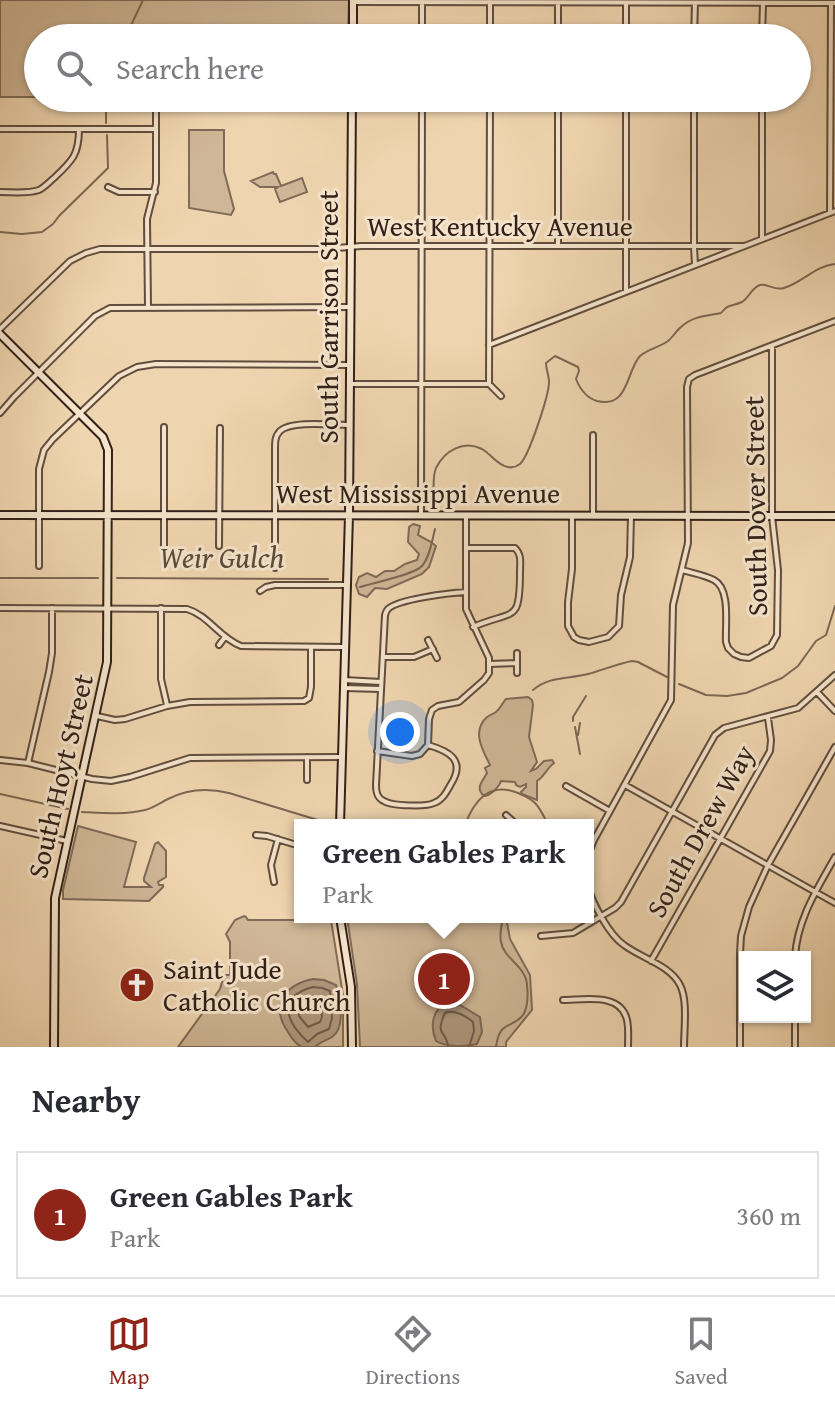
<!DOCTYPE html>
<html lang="en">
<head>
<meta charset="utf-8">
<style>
	body { margin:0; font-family:"Gentium Book Plus",serif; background:#f7f7f7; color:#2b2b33 }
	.controls { position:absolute; right:24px; bottom:24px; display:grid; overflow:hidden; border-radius:0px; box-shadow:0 2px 6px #0004 }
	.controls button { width:72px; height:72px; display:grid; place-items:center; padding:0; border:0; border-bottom:2px solid #e1e1e2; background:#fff; color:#2b2b33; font:40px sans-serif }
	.you { position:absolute; left:400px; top:732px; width:28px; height:28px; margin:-20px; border:6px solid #fff; border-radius:50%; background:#1a73e8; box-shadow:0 0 0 12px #1a73e833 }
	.badge { display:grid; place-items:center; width:52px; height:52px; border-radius:50%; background:#8f2418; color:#fff; font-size:26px; font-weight:700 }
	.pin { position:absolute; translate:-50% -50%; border:4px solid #fff; box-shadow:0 2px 8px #0006 }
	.popup { position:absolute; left:294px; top:819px; width:300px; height:104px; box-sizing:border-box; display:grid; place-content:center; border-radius:0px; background:#fff; filter:drop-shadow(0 2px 6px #0005); font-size:26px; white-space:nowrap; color:#7c7c81 }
	.popup b { font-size:30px; color:#2b2b33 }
	.popup::after { content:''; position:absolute; left:50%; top:100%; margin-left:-16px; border:16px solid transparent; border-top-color:#fff }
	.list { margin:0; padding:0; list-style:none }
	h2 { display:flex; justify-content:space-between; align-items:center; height:104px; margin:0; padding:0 32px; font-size:34px }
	h2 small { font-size:26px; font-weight:400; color:#7c7c81 }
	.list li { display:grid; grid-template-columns:52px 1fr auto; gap:24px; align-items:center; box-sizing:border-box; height:128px; margin:0 16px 16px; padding:0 16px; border:2px solid #e1e1e2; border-radius:0px }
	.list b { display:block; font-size:30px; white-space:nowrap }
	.list p { margin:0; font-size:26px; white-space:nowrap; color:#7c7c81 }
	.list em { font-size:26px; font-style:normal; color:#7c7c81 }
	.icon { flex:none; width:44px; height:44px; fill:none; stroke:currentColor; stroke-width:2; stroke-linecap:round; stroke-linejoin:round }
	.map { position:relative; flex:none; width:835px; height:1047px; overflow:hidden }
	.search { position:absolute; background:#fff; box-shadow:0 2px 6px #0004; left:24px; right:24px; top:24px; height:88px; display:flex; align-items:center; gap:20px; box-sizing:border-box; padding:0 28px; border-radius:44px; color:#7c7c81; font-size:30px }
	.sheet { height:248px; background:#fff }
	nav { display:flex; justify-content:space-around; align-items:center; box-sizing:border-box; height:112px; border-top:2px solid #e1e1e2; background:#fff; font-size:22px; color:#7c7c81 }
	nav a { display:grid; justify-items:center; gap:4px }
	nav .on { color:#8f2418 }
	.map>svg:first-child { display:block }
</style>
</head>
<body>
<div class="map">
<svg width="835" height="1047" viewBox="0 0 835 1047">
	<rect width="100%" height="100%" fill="#efd5af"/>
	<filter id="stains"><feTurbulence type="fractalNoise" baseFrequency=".0025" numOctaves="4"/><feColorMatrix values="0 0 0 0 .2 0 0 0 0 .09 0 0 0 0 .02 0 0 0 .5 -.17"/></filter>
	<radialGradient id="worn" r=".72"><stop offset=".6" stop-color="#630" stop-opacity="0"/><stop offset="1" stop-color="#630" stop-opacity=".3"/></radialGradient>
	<path fill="#cfb696" stroke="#806b58" stroke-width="2" d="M0 0H349L348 38H38V97H0Z
		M189 130H224V171L234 209 231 215 189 208Z
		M273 172 274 174H276L281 186 302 178 307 192 280 202 275 189 278 187H260L251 181Z
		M413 524 420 526 418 535 431 542 436 546 429 567 422 574 387 589 375 588 367 597 359 594 356 585 359 577 367 573 376 577 385 571H394L405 564 417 560 419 554 408 542 409 527Z
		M528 697 532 700 533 705 529 737 537 762 531 771 536 769 544 761 552 760 554 763C547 768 544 777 537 781V800L522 794 521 792 526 787V784L520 787 516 785 515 782 501 781C499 787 490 796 484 796 475 788 482 782 487 773L485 768 490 765C483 751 471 731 487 717 491 714 495 714 498 710 501 707 503 702 506 699Z
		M78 826 136 842 124 887H151L144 881V878L155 844 158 842 166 851V877L158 882 159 885H163V887L149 901 63 899V890Z
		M244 916 246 917 248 920H331L343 995V1047H178L220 989 224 975H230V942L226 934 235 920Z
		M347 917H506L510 939 530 975 532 1010 506 1042V1047H360L357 984Z"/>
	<path fill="#af977c" stroke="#7d6754" stroke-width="2" d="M313 979 324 980 336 985C340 998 346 1028 332 1037 326 1041 321 1041 315 1047 314 1047 303 1047 302 1047 296 1045 291 1037 288 1032 270 1006 284 985 313 979Z
		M446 1003 460 1005 480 1017 482 1032 477 1044C465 1047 446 1047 436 1041 430 1027 432 1010 446 1003Z"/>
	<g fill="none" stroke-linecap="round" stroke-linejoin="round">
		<path stroke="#705c4a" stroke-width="2" d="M313 987 322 988 330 991 332 1018 329 1029 317 1034 308 1042C286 1022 276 997 313 987Z
			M312 997 320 999 322 1017 320 1022 308 1027 299 1016C298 1004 302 1001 312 997Z
			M448 1047C447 1030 434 1037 445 1013 454 1009 466 1016 473 1022L474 1031 469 1047"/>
		<path stroke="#7d6754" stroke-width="2" d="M125 38 143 0
			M106 98V123
			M0 232 22 234 42 232 53 224 59 216 108 168 107 135
			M434 500C434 490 432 478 436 468 445 450 464 440 482 449 491 454 498 466 508 467 512 468 516 467 520 464 529 456 549 395 549 382 549 376 546 369 546 363L555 356 578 367 579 371 576 379C580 389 587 398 597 401 629 409 626 371 640 356 648 349 660 347 668 341 673 337 676 331 681 327 693 316 706 316 721 313 729 303 731 307 742 302 749 298 752 287 760 285 768 283 774 291 784 288 803 282 815 266 835 264
			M0 578H98
			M117 578 328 579
			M360 587C372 583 414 575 422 566 430 557 432 540 435 529
			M679 684 706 695 727 696 746 693 782 678 798 666 816 641 826 635 835 606
			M533 690C549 676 569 679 588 674 603 670 617 664 632 661L638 662 667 677
			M573 721V717L586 696
			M575 727 580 754
			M578 735 580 723
			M0 794 68 809
			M82 812C102 813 125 815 145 810 153 808 160 803 168 799 187 789 209 788 229 793L331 824
			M465 825C474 801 489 781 518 793 524 796 530 798 535 803 541 809 544 817 548 825
			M496 1047C500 1019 511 1030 523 1015 528 1008 528 993 527 985 526 966 504 959 501 942 499 934 502 925 503 917"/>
		<defs>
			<path id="street" d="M353 2 835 3
				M422 38V2
				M490 38V2
				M558 38V3
				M626 38V3
				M694 38 695 3
				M762 38 763 3
				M490 98 489 384 501 396
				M694 98V247L695 265
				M0 129H156
				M108 187 119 192H155
				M0 192C12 192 27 194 39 190 45 187 49 182 54 178 72 161 79 155 79 129
				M830 213 831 3
				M762 239V98
				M558 246V98
				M626 292V98
				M148 307 147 219 156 183V98
				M0 329 70 261 86 253 100 249H325L361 246H743
				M489 345 835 211
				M350 384H489
				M0 413 14 397 95 316 110 308 351 307
				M421 516 422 98
				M593 516V435
				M572 517V569L568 602V626L574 637 579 640 589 642 608 637 619 626 621 595 630 557 631 516
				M164 546V427
				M219 546 220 428
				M466 548H515C522 555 520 562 520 572 520 625 514 609 473 627
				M39 566V469L44 450 53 439 119 376 137 367 156 364 350 365
				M275 568V449C275 442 275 436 280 431 291 420 334 425 350 425
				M682 570C692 573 705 575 714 580 731 589 725 625 726 642L728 648 734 654 741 657 749 658 771 646 777 635 778 570 772 516V346
				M260 591 266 587 275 585H347
				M0 608 187 609C208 615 220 638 241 646L345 647
				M161 608V679L167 705
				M428 640 437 658
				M219 645 225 637
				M517 653V673
				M383 657H414L433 649
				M490 664 517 663
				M344 680 381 682
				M344 688 381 689
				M817 692 835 711
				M97 716 115 720 125 719 167 706 190 702 304 701 309 698 311 687V647
				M428 745C449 751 466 760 451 784 447 791 443 800 434 803 426 807 391 806 384 801 377 798 376 792 376 785L385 615C386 613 386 611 388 609 398 599 450 593 466 592
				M377 751 412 756 420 754 428 745 429 719 432 710 438 706 459 702 484 680 489 673V658L466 609V516
				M307 757V780
				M0 760 28 763 92 779 111 781 130 777 190 758 342 757
				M28 763 49 672 52 653V608
				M625 785 835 903
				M566 786 610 811
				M506 815 517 825
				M0 826 67 841
				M256 835 267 836 300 846
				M588 855 594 840 671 700 673 605 688 543 687 387 689 379 695 375 835 321
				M274 882 271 865 278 839
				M588 887C593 904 609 935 624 945 641 958 670 965 680 985 688 1000 684 1029 684 1047
				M541 936 573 933 615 908 621 902 715 735 724 728 798 708 835 675
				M795 957C797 920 817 889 835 857
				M651 961 770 751 771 740 768 718
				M563 1000C584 1000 621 992 627 1020 629 1029 628 1038 628 1047
				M795 1017V1047
				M740 1047V954L741 936 749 907 768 865 835 747"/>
			<path id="secondary" d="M353 38V0
				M0 334 103 437 108 450 107 662 55 898 54 1047
				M0 515 835 516
				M340 825 349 515 352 98
				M340 917 351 987 352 1047"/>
		</defs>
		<use href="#street" stroke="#614d3e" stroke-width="8"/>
		<use href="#secondary" stroke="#322019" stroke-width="10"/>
		<use href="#street" stroke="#f5e4cb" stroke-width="4"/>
		<use href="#secondary" stroke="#f5e4cb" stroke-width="6"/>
	</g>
	<defs>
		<symbol id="church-disc" viewBox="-11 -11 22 22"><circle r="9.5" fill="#8f2418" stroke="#f5e4cb"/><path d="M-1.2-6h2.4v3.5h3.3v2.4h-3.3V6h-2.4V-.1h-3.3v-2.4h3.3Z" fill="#fff"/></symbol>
	</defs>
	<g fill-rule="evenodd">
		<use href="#church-disc" x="117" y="965" width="40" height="40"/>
	</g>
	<g text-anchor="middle" stroke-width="6" stroke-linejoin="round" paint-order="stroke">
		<g font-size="28" fill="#322019" stroke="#f5e4cb">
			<text x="500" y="236">West Kentucky Avenue</text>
			<text transform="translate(328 317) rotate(-90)" y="10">South Garrison Street</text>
			<text x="418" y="503">West Mississippi Avenue</text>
			<text transform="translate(755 506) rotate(-91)" y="10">South Dover Street</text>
			<text transform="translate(60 776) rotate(-77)" y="10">South Hoyt Street</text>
			<text transform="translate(700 831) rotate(-61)" y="10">South Drew Way</text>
		</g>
		<g font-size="28" fill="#322019" stroke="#f5e4cb" text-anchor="start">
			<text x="163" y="979">Saint Jude<tspan x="163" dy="32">Catholic Church</tspan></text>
		</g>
		<g font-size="30" font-style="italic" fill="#5e4a3c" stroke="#f5e4cb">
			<text x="222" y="568">Weir Gulch</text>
		</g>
	</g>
	<rect width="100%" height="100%" filter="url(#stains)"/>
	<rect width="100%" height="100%" fill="url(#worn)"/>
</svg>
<div class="controls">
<button><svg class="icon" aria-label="layers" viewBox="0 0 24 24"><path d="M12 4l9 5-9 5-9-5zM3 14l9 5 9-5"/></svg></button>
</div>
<div class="you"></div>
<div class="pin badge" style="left:444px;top:979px">1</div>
<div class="popup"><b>Green Gables Park</b>Park</div>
<div class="search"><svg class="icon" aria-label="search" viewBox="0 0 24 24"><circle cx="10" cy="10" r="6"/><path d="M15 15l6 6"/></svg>Search here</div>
</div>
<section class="sheet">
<h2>Nearby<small></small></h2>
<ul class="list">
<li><span class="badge">1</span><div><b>Green Gables Park</b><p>Park</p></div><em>360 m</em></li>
</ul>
</section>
<nav>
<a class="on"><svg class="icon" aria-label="map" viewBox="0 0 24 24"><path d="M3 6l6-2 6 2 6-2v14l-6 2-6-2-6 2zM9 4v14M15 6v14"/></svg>Map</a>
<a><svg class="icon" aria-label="directions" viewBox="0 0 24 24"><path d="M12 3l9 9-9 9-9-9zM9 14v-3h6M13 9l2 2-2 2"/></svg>Directions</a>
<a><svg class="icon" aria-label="saved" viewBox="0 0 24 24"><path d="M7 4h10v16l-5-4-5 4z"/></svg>Saved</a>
</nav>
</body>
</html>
